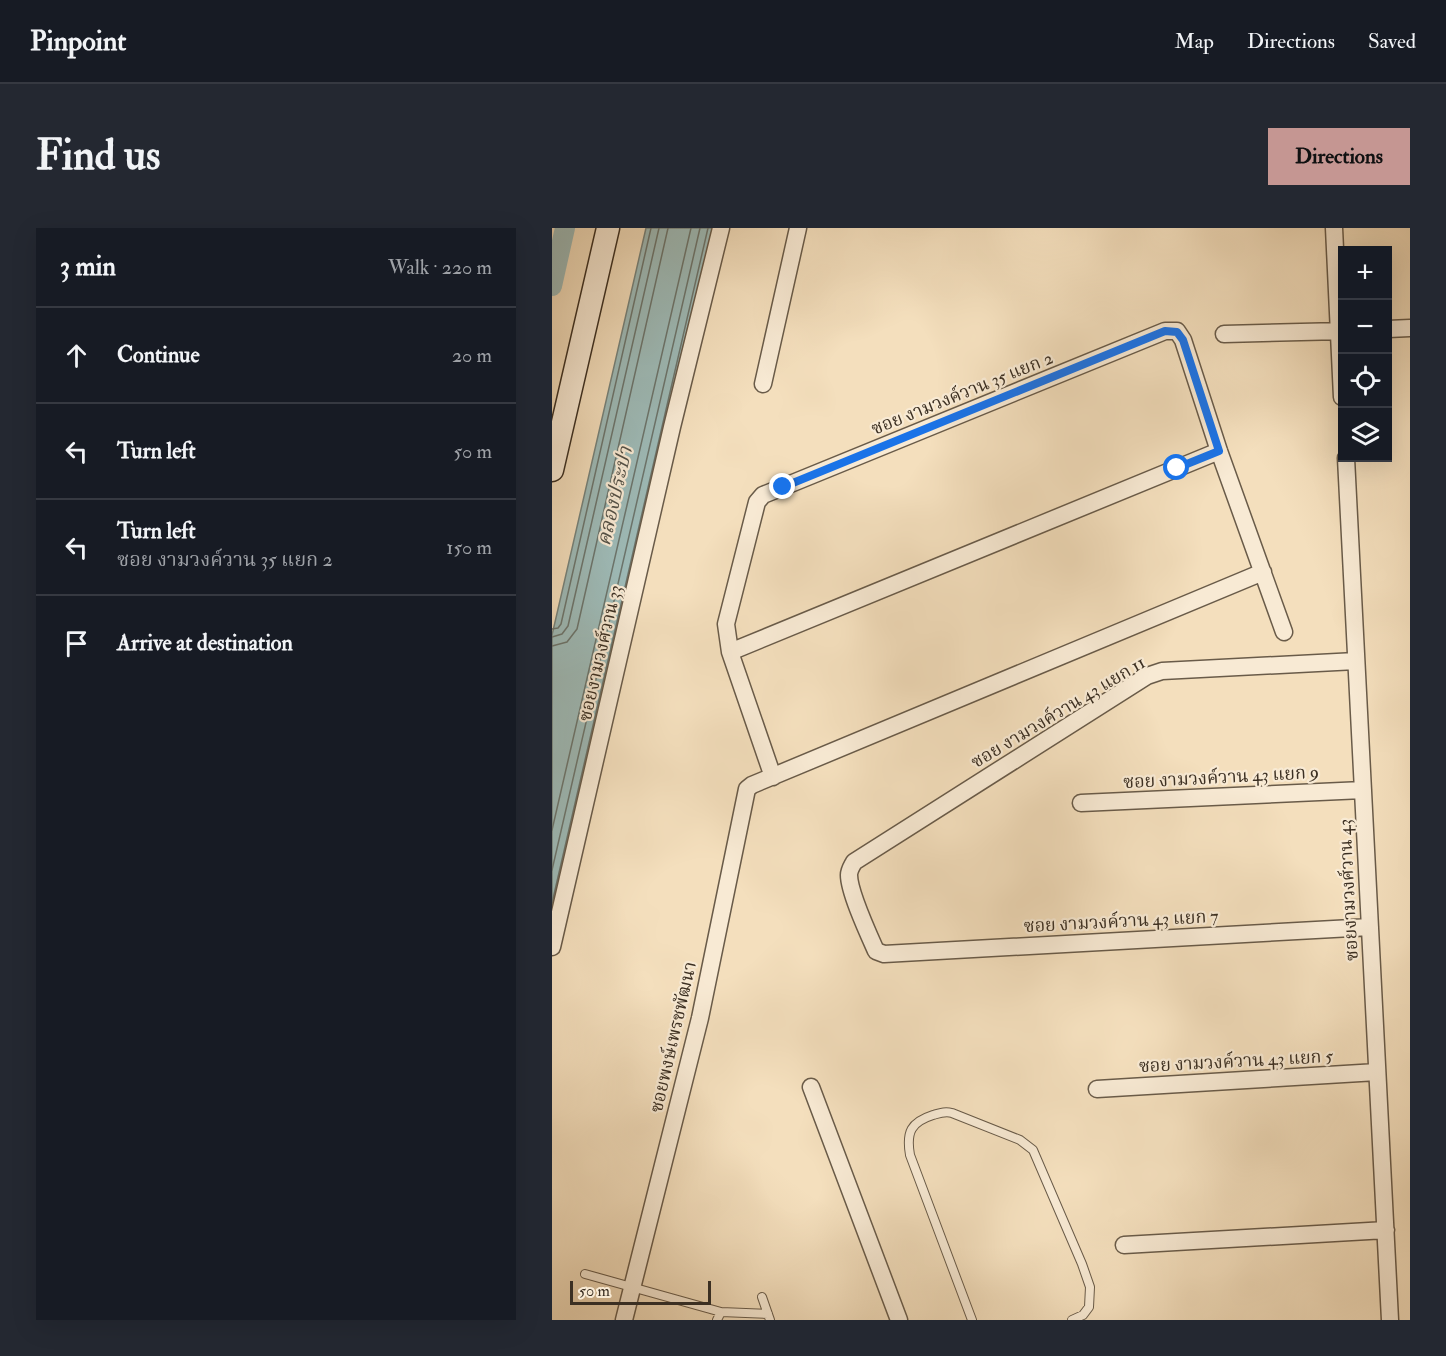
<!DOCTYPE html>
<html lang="en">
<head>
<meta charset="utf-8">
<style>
	body { margin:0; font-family:"IM FELL Double Pica","Noto Serif Thai",serif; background:#242831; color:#f1f3f6 }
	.controls { position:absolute; right:18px; top:18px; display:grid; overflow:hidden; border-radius:0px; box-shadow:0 6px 24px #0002 }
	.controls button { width:54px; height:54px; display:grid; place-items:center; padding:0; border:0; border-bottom:2px solid #363941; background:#171b24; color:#f1f3f6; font:30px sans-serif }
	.scale { position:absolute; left:18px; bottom:15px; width:141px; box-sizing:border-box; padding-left:6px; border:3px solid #3b2f22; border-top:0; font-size:16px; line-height:21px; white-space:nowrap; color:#3b2f22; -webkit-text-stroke:4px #f8ead4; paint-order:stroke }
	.stop { position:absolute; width:18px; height:18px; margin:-14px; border:4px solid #1a73e8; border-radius:50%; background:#fff }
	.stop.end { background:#1a73e8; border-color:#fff; box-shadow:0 2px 6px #0008 }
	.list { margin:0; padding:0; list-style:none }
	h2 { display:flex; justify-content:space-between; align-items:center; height:78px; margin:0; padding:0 24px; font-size:26px }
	h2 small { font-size:20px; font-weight:400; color:#9ea1a6 }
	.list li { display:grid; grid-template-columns:39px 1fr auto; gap:18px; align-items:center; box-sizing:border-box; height:96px; padding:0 24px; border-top:2px solid #363941 }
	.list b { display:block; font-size:22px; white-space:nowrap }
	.list p { margin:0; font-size:20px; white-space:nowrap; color:#9ea1a6 }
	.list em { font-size:20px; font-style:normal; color:#9ea1a6 }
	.icon { flex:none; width:33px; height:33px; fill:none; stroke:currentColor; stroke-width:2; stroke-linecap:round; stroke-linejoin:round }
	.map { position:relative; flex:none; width:858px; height:1092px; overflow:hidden; border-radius:0px }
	header { display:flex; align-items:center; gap:36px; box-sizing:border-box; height:84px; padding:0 30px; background:#171b24; border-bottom:2px solid #363941 }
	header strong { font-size:28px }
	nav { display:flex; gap:33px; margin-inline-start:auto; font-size:21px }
	.intro { display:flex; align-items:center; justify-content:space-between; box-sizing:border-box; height:144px; padding:0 36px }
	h1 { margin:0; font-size:42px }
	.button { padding:15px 27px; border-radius:0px; background:#c59692; color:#111; font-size:21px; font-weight:700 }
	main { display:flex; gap:36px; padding:0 36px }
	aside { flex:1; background:#171b24; border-radius:0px; box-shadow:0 6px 24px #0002 }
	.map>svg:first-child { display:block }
</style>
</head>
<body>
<header>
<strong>Pinpoint</strong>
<nav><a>Map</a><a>Directions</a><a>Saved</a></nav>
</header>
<div class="intro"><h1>Find us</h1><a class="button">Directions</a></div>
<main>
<aside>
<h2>3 min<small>Walk · 220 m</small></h2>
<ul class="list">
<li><svg class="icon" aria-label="ahead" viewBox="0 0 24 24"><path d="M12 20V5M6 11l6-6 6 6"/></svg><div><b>Continue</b></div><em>20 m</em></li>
<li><svg class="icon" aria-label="left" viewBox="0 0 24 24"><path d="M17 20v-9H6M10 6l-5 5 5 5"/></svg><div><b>Turn left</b></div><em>50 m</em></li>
<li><svg class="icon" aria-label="left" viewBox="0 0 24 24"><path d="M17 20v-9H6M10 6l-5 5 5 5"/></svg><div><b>Turn left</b><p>ซอย งามวงค์วาน 35 แยก 2</p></div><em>150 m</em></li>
<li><svg class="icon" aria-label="arrive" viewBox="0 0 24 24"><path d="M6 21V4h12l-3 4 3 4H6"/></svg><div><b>Arrive at destination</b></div></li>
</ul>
</aside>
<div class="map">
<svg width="858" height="1092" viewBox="0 0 858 1092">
	<rect width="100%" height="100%" fill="#f4dfbd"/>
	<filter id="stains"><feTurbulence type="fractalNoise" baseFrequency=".00333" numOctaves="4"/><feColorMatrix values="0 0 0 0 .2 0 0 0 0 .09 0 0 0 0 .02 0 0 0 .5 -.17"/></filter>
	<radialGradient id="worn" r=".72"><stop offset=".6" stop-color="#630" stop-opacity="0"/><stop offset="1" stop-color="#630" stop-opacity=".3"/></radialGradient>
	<path fill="#9ebbb8" stroke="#76837c" stroke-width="1.5" d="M94 0H162L0 702V407Z"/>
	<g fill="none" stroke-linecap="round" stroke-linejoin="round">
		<path stroke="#6c756d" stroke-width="1.5" d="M0 401 6 400 9 396 99 0
			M0 409 10 406 16 398 107 0
			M0 418 15 414 25 401 116 0
			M0 602 139 0
			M0 642 148 0
			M0 675 156 0"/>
		<path stroke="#9ebbb8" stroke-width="20" d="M0 58 13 0"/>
		<defs>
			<path id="service" d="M33 1046 169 1084
				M210 1069 218 1092
				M165 1092 169 1084 216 1086
				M420 1092 358 927C354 904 359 894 381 887 388 885 393 883 400 885L468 912 481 922 530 1036 538 1059 537 1079 531 1087 520 1092"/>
			<path id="minor" d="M782 0 790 169
				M836 101 858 100
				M672 106 790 103
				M211 156 246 0
				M794 230 838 1092
				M178 424 667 223
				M804 433 610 443 595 448 302 634C300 638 297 642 297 647 297 664 316 705 324 723L332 726 818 699
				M221 549 178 424 174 396 205 274 211 267 231 259 613 103H625L631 112 667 223 732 404
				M529 575 811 562
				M0 719 120 199 169 0
				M259 859 347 1092
				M545 861 825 844
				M572 1017 834 1002
				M72 1092 148 790 195 561 200 557 711 344"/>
			<path id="secondary" d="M0 242 56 0"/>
		</defs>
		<use href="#service" stroke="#695b49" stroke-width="10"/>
		<use href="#minor" stroke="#695b49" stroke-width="19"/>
		<use href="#secondary" stroke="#3b2f22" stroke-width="25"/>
		<use href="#service" stroke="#f8ead4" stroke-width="8"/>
		<use href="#minor" stroke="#f8ead4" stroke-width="16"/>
		<use href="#secondary" stroke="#f8ead4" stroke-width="22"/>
	</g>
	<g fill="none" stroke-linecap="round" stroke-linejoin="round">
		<path stroke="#1a73e8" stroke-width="8" d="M231 259 613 103 625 104 631 112 667 223 625 240"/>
	</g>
	<g text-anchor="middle" stroke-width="4.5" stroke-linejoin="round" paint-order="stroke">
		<g font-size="18" fill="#3b2f22" stroke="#f8ead4">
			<text transform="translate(410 165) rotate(-22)" y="6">ซอย งามวงค์วาน 35 แยก 2</text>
			<text transform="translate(48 425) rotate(-77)" y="6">ซอยงามวงศ์วาน 33</text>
			<text transform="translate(506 484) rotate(-31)" y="6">ซอย งามวงค์วาน 43 แยก 11</text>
			<text transform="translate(669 549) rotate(-3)" y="6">ซอย งามวงค์วาน 43 แยก 9</text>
			<text transform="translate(796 662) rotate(-93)" y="6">ซอยงามวงศ์วาน 43</text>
			<text transform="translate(569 693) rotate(-3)" y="6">ซอย งามวงค์วาน 43 แยก 7</text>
			<text transform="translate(121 809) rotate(-77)" y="6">ซอยพงษ์เพรชพัฒนา</text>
			<text transform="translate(684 833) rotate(-3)" y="6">ซอย งามวงค์วาน 43 แยก 5</text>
		</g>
		<g font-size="20" font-style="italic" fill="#545248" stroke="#f8ead4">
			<text transform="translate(62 268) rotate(-77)" y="7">คลองประปา</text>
		</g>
	</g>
	<rect width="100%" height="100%" filter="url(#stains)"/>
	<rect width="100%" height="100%" fill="url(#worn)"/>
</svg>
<div class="controls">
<button>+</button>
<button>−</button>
<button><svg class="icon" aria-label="locate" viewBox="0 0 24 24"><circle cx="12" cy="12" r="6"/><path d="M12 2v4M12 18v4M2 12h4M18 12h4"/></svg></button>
<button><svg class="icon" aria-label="layers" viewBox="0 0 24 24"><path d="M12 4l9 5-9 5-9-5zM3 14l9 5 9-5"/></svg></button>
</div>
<div class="scale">50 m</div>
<div class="stop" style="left:625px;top:240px"></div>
<div class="stop end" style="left:231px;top:259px"></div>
</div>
</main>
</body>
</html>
